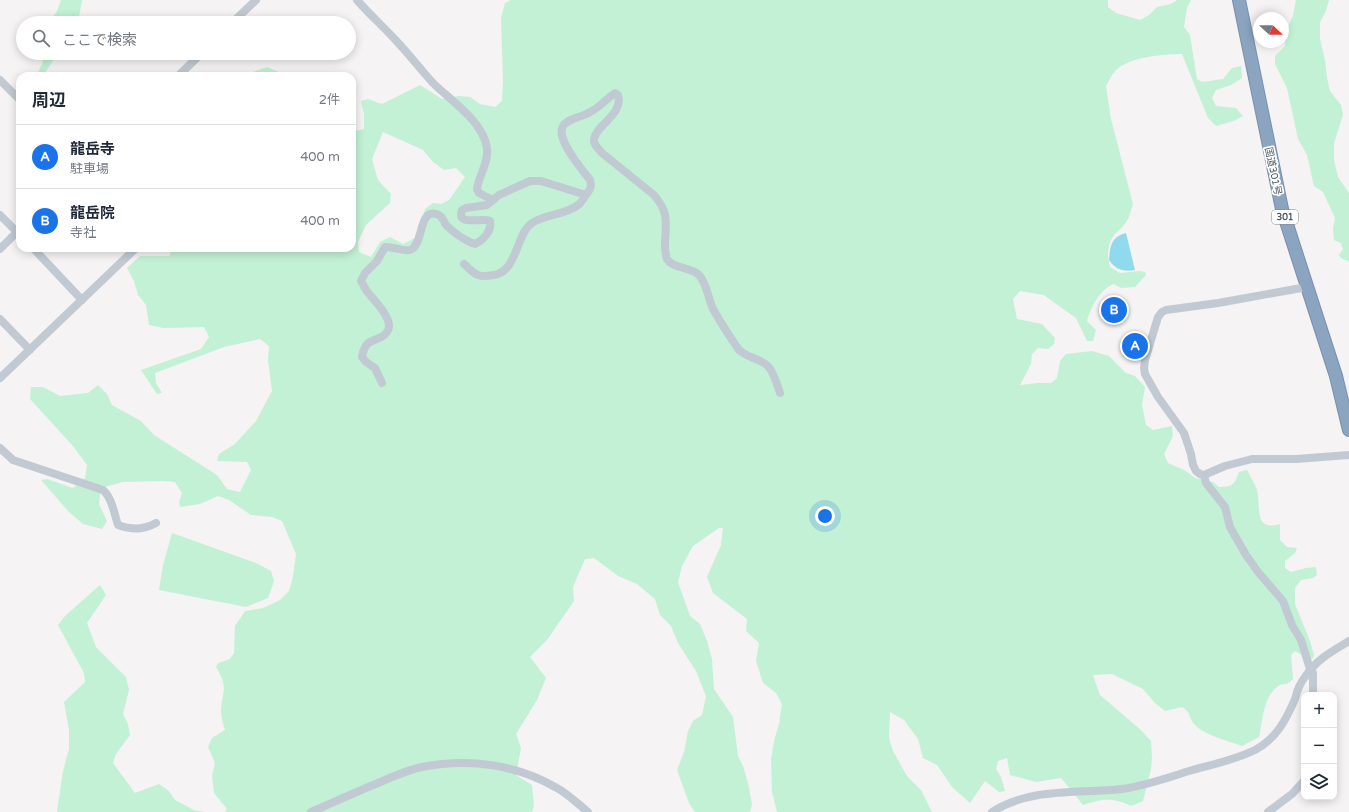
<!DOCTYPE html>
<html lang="ja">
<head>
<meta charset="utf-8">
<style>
	body { margin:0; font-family:"Varela Round","Noto Sans JP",sans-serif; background:#f6f6f7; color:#1f2937 }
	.controls { position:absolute; right:12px; bottom:12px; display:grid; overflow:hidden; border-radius:8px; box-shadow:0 2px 10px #0003 }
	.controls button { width:36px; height:36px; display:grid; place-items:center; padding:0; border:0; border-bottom:1px solid #e0e1e3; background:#fff; color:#1f2937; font:20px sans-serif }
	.compass { position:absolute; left:1253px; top:12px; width:36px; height:36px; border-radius:50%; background:#fff; box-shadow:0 2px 10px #0003; rotate:112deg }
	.you { position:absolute; left:825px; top:516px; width:14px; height:14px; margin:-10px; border:3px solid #fff; border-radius:50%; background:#1a73e8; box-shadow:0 0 0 6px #1a73e833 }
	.badge { display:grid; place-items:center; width:26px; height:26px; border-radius:50%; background:#1a73e8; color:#fff; font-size:13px; font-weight:700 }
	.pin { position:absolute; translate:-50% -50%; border:2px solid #fff; box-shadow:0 1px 4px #0006 }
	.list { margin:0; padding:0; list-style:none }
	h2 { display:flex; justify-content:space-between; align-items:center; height:52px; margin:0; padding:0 16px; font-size:17px }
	h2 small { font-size:13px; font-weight:400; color:#747a83 }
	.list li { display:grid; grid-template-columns:26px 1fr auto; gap:12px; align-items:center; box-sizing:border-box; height:64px; padding:0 16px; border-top:1px solid #e0e1e3 }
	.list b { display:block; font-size:15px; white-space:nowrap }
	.list p { margin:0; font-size:13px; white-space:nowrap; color:#747a83 }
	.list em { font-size:13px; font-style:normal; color:#747a83 }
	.icon { flex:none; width:22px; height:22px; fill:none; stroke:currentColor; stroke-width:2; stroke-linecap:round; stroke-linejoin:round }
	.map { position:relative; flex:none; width:1349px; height:812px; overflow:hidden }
	.search { position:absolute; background:#fff; box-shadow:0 2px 10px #0003; left:16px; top:16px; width:340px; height:44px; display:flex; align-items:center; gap:10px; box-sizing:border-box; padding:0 14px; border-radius:22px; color:#747a83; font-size:15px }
	.panel { position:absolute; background:#fff; box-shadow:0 2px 10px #0003; left:16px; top:72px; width:340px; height:180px; border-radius:12px }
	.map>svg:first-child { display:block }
</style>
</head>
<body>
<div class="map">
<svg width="1349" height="812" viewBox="0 0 1349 812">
	<rect width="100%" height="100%" fill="#f5f3f3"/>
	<path fill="#c3f1d5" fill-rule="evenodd" d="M61 0H82L79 17 76 23H49L57 11Z
		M511 0H1108V7L1116 13 1140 20 1149 15 1157 7 1171 4 1177 0H1191L1187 8 1184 27 1190 35 1197 79 1202 82 1223 79 1232 68 1241 66 1242 78 1231 85 1216 90 1212 98 1216 106 1236 108 1243 116 1234 121 1216 126 1208 118 1182 54C1163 54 1130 57 1116 70 1112 74 1109 81 1106 86L1111 119 1133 204C1131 209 1130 215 1128 219 1125 225 1120 229 1115 234 1107 243 1107 256 1110 267L1120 273 1139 271 1145 272 1146 275 1135 287 1121 288 1114 284C1100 289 1091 307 1087 321L1096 330 1093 341H1087L1076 318 1059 306 1044 295 1020 291 1013 299 1017 319 1042 324 1055 338 1054 344 1048 349 1038 348 1032 354 1031 364 1020 385 1038 383H1051L1057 378 1060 361 1066 354 1092 351 1109 356 1126 373 1135 376 1145 387 1142 405 1146 425 1153 430 1172 426 1173 436 1164 454 1168 463 1186 471 1195 478 1213 482 1219 487C1233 487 1235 484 1239 472L1247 470C1250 476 1255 484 1257 490 1261 506 1253 532 1280 524V540L1287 547 1297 548 1295 553 1285 561V568L1291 572 1306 568 1316 567 1317 575 1313 578 1301 580 1295 588V604L1310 641 1314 655 1313 658 1307 661 1304 656 1295 651 1291 655 1293 679C1286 687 1283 682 1277 687 1263 698 1263 720 1259 737L1242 746C1228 741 1204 735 1195 725 1188 718 1192 713 1182 707L1165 711 1155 703 1143 689 1112 674 1093 675 1100 695 1141 730 1151 741 1152 758 1151 769 1143 801 1131 806C1111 797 1103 799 1083 805L1061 778 1036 782 1010 775 1007 758 998 761 996 769 1001 777 1005 791 999 792 985 781 970 803 953 788 937 765 923 758 918 739 904 720 890 712 889 738 893 751 907 776 921 790 932 812H777L772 792 771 759 774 741 779 724 782 704 776 693 763 683 756 661 759 643 746 631 747 619 713 593 707 577 721 545 723 528H719L693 546 682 566 678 582 690 616 700 624 707 641 712 659 714 689 733 717 738 756 743 766 748 783 752 804 750 812H695L689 803 677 770 684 752 688 731 693 721 702 715 706 696 696 671 678 643 671 626 660 615 655 599 637 584 618 576 594 558 585 559 573 587 574 601 547 640 530 657 546 678 537 700 516 734 521 748 516 775 532 785 534 806 532 812H225L227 809 214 793 212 776 215 763 208 747 212 738 225 730C223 724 221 717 221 711 222 690 229 688 216 667L218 663 230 659 234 653 235 626 245 611 263 608 280 600 289 591 293 577 296 554 282 521 272 517 251 515 229 500 218 496 200 504 180 507 179 502 182 493 175 482 163 481 123 482 101 488 99 504 107 521 102 529 83 524 68 511 41 480 47 479 73 488 85 478 87 465 73 446 30 399 31 387H43L60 396 88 393 98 385 107 394 112 405 141 421 154 435 217 475 227 489 240 492 251 470 247 462 217 461 219 454 235 444 256 421 272 391 268 360 269 346 260 339 224 347 155 373 156 383 162 393 157 394 141 370 201 349 209 337 204 327 163 328 149 325 146 305 138 295 134 281 127 268 140 256H169L173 248H352V128L355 131 364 129V114L361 101 368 99 382 104 420 85 442 99 459 96 470 97 480 104 495 107 502 101 503 80 501 18 505 3ZM383 132 423 150 433 162 444 170 456 168 465 177 449 200 441 204 433 203 425 209 417 237 403 244 390 237 380 242 371 257 359 252 358 242 366 225 390 203 391 194 378 180 372 159Z
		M1296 0H1329L1326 11 1320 22V39L1325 60 1327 78 1330 91 1341 105 1343 115 1334 143V160L1338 177 1349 193V262L1341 258 1339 255 1343 249 1341 243 1334 240 1333 228 1335 218 1323 192 1314 186 1307 155 1298 139 1287 88 1275 64V56L1285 46V35L1293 15Z
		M45 53H58L43 76H36L42 64Z
		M267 67 289 76H249L250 73Z
		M172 533 256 563 271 571 274 581 268 598 246 607 159 590 163 565Z
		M100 585 106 595 87 623 96 647 126 677 129 690 123 714 128 724 130 735 116 754 113 763 135 793 159 784 169 791 175 800 194 810 204 812H57L63 771 69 749V730L64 702 85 682 84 673 58 625 65 616Z"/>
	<path fill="#90daee" d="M1126 233 1135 270C1123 272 1116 270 1109 260 1110 246 1111 237 1126 233Z"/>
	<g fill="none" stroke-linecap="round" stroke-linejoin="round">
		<defs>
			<path id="highway" d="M1239 0 1282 209 1336 376 1349 430"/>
		</defs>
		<use href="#highway" stroke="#7690ad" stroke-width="14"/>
		<path stroke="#c1cad2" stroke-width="8" d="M357 0C371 16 387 30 401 46 412 58 422 71 433 83 451 101 483 121 487 148 489 162 479 175 477 189L479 193 493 200
			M232 23 256 0
			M178 76 202 53
			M0 80 20 100
			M0 215 20 235
			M33 248 82 300
			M0 249 20 229
			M464 264C476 275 477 278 494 275 517 272 516 234 532 223 546 214 565 215 578 205 581 203 583 199 585 196 590 190 592 188 590 180 582 169 555 139 563 126 568 118 583 117 590 112 600 107 606 99 615 93L618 95C624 114 596 125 594 139 593 145 599 149 602 153L654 195C669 213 666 221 665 244 665 248 665 254 667 259 673 269 691 267 699 275 707 284 708 298 713 309 721 323 730 337 739 350 748 358 761 359 768 366 774 373 777 384 780 393
			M1307 287 1218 303 1166 310 1162 312 1158 317 1145 360 1144 368 1145 374 1158 397 1184 433 1191 454 1193 465 1196 471 1200 474 1204 475 1225 466 1252 459H1296L1349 455
			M0 319 30 350
			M0 378 136 248
			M382 383 375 368 366 362 362 357C366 334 379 344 387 332 396 320 372 299 366 290 364 287 363 284 361 281L365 273 377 261 385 247C392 246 404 252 410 250 424 246 418 209 436 214 442 215 443 220 446 225 453 232 465 241 475 244 483 240 492 232 490 221 481 217 456 227 462 210L466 208 487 205 499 195 530 181H541L586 195
			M0 448 13 460 103 490C112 498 114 513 118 525 132 530 143 530 156 523
			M1204 475 1206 483 1225 507 1230 527 1246 555 1258 572 1283 601 1292 625 1301 640 1310 669 1313 673V695
			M311 812C334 802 356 792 378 783 392 777 407 770 422 767 468 758 516 764 557 788 568 794 578 804 588 812
			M992 812C1031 787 1078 794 1122 789 1144 786 1167 778 1189 771 1210 765 1235 760 1255 750 1276 739 1286 720 1295 699 1297 691 1300 683 1305 677 1316 660 1332 651 1349 641
			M1268 812 1292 794 1304 781"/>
		<use href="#highway" stroke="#8ba5c1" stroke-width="12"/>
	</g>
	<g text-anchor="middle" stroke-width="3.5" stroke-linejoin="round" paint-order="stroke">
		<rect fill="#fff" stroke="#808990" stroke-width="1" x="1272" y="210" width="26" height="14" rx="3"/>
		<g font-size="9" font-weight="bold" fill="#4a5661">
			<text x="1285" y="220">301</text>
		</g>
		<g font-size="10" fill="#4a5661" stroke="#fff">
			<text transform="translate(1274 171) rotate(78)" y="4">国道301号</text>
		</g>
	</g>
</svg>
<div class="controls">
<button>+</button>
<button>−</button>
<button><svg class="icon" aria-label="layers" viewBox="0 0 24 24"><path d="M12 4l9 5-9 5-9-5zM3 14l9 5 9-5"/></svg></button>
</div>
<svg class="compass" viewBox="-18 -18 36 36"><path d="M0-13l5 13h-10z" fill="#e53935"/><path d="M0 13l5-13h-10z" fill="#747a83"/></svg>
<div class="you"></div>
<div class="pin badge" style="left:1135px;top:346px">A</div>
<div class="pin badge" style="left:1114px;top:310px">B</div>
<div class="search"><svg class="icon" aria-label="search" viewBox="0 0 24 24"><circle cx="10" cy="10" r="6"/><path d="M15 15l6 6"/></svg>ここで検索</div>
<section class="panel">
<h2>周辺<small>2件</small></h2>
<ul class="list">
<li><span class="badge">A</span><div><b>龍岳寺</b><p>駐車場</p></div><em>400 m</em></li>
<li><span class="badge">B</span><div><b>龍岳院</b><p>寺社</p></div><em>400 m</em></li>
</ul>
</section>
</div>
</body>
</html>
